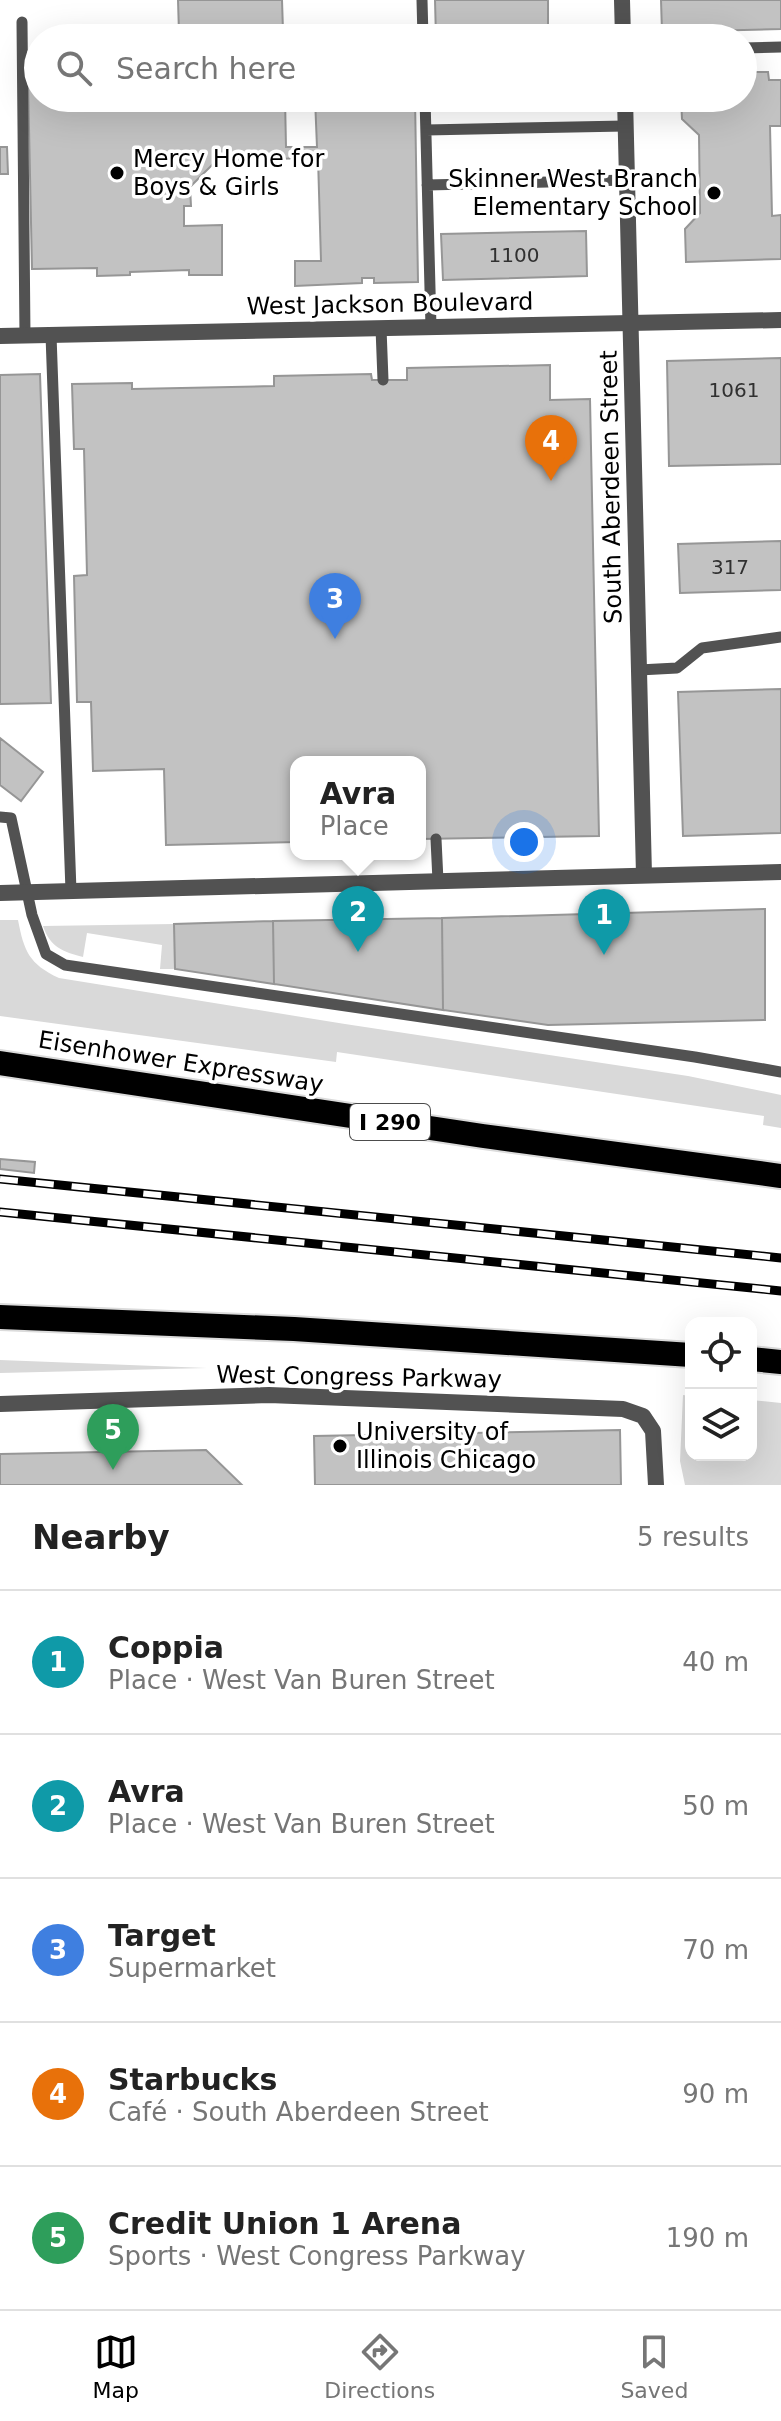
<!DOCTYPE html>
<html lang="en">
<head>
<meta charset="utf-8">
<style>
	body { margin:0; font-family:"DejaVu Sans",sans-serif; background:#f2f2f2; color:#222 }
	.controls { position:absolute; right:24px; bottom:24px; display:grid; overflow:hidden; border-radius:16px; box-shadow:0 8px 32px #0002 }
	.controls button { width:72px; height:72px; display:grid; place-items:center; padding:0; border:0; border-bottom:2px solid #e0e0e0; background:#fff; color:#222; font:40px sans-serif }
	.you { position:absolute; left:524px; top:842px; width:28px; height:28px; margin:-20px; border:6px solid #fff; border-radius:50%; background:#1a73e8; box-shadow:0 0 0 12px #1a73e833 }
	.badge { display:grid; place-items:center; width:52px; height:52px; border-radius:50%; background:#000; color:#fff; font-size:26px; font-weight:700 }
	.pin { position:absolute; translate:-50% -66px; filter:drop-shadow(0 2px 4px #0008) }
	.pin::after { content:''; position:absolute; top:42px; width:28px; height:24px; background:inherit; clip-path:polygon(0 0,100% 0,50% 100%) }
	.popup { position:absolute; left:290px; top:756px; width:136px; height:104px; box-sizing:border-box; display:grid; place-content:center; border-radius:16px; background:#fff; filter:drop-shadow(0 2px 6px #0005); font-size:26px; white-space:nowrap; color:#767676 }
	.popup b { font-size:30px; color:#222 }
	.popup::after { content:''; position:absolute; left:50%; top:100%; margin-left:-16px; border:16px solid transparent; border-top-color:#fff }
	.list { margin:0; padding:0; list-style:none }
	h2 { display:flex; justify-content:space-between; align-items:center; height:104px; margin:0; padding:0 32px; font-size:34px }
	h2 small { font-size:26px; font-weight:400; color:#767676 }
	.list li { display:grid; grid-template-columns:52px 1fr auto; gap:24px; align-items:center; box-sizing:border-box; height:144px; padding:0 32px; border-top:2px solid #e0e0e0 }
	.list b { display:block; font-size:30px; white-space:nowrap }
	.list p { margin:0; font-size:26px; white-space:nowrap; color:#767676 }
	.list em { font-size:26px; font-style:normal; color:#767676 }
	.icon { flex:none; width:44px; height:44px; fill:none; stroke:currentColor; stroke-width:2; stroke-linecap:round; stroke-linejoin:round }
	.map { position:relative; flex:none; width:781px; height:1485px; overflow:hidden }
	.search { position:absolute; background:#fff; box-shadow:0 8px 32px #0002; left:24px; right:24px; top:24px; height:88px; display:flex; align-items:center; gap:20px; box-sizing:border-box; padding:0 28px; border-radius:44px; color:#767676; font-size:30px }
	.sheet { height:824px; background:#fff }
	nav { display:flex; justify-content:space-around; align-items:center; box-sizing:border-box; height:112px; border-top:2px solid #e0e0e0; background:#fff; font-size:22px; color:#767676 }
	nav a { display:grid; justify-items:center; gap:4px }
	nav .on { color:#000 }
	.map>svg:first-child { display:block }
</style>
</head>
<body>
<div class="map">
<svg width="781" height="1485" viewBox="0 0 781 1485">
	<rect width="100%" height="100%" fill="#fff"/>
	<path fill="#d9d9d9" d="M0 920H18C24 951 29 964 59 978L345 1024 688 1076 781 1095V1128L763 1125 764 1116 337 1052 336 1062 0 1016Z
		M174 924 175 969H160L162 945 87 933 83 957C63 952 50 947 43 926Z
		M0 1360 207 1368 0 1373Z
		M683 1395 691 1396V1455H751V1400L781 1403V1485H685L680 1461Z"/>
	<path fill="#c2c2c2" stroke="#969696" stroke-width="2" d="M178 0H282L283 31 179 33Z
		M435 0H548V29H523L524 38H436Z
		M661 0H781V29L662 32Z
		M137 29 166 38H75V30Z
		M244 31V38H218V32Z
		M743 72H768L769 80H781V126H770L772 216 781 215V259L686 262 685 229 700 213 699 135 682 119 681 98H743Z
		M28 81H38V98H285L286 147H317L315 98H415L418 282 374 283V278H362V283L295 286V261H321L318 158 217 160 190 187 191 206H184V226L222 225V275H189V270L130 272V275L97 276V268L32 269Z
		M0 147H7L8 174H0Z
		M586 231 587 276 443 280 441 234Z
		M781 358V464L669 466 667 361Z
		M550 365V400L590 399 599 836 420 839V762H296V842L166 845 164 769 93 771 91 702H77L74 576 87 575 84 449H74L72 384 132 383V389L274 386V376L371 374 372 380H407V368Z
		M40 374 51 703 0 704V375Z
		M781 541V590L680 593 678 544Z
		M781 689V833L683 836 678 692Z
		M0 738 43 772 21 801 0 785Z
		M765 909V1020L548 1025 443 1010 442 918Z
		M442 918 443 1010 274 984 273 921Z
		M273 921 274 984 175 969 174 924Z
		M0 1159 35 1162 34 1173 0 1169Z
		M620 1430 621 1485H315L314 1436Z
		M206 1450 242 1485H0V1454Z"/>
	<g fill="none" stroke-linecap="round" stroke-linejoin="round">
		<defs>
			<path id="motorway" d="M0 1063 483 1136 781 1176
				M0 1317 294 1329 691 1355
				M751 1359 781 1362"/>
		</defs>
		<use href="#motorway" stroke="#dbdbdb" stroke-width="28"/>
		<path stroke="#525252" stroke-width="11" d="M422 0 423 38
			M22 22 25 336
			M743 48 781 47
			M425 98 431 327
			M426 130 625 126
			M427 185 627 180
			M381 328 383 380
			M51 335 71 891
			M639 670 677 668 702 648 781 637
			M0 817 11 818 32 915 46 954 65 965 695 1057 781 1072
			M436 839 438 881"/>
		<path stroke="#525252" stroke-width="16" d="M622 0 623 38
			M625 98 644 875"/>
		<path stroke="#525252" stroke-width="16" d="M0 336 781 320
			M0 893 781 872
			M0 1404 269 1395 623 1409 643 1416 653 1431 656 1485"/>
		<use href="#motorway" stroke="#000" stroke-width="24"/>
		<defs>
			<path id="rail" d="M0 1179 781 1258
				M0 1212 781 1291"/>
		</defs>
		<use href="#rail" stroke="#000" stroke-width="9"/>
		<use href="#rail" stroke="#fff" stroke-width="6" stroke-dasharray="18" stroke-linecap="butt"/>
	</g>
	<g fill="#000" stroke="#fff" stroke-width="3">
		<circle cx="117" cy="173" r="8"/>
		<circle cx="714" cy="193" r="8"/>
		<circle cx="340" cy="1446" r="8"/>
	</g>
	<g text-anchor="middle" stroke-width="7" stroke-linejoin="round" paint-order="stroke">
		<g font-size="20" fill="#303030">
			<text x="514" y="262">1100</text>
			<text x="734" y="397">1061</text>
			<text x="730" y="574">317</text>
		</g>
		<rect fill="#fff" stroke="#4c4c4c" stroke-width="2" x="350" y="1104" width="80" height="36" rx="6"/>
		<g font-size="22" font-weight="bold" fill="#000">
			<text x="390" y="1130">I 290</text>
		</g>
		<g font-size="24" fill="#000" stroke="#fff" text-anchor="start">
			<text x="133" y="167">Mercy Home for<tspan x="133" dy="28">Boys &amp; Girls</tspan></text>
			<text x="698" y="187" text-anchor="end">Skinner West Branch<tspan x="698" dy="28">Elementary School</tspan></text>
			<text x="356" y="1440">University of<tspan x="356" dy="28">Illinois Chicago</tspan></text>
		</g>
		<g font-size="24" fill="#000" stroke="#fff">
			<text transform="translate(390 304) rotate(-1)" y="8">West Jackson Boulevard</text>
			<text transform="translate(611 487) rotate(-91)" y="8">South Aberdeen Street</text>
			<text transform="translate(181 1062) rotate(9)" y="8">Eisenhower Expressway</text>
			<text transform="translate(359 1377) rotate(1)" y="8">West Congress Parkway</text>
		</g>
	</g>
</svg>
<div class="controls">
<button><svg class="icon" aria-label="locate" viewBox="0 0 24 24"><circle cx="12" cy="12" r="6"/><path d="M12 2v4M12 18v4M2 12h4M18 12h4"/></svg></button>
<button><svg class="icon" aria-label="layers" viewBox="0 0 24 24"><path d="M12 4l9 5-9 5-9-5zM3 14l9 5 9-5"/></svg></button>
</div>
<div class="you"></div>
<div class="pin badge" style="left:604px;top:955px;background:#0f9aa8">1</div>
<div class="pin badge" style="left:358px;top:952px;background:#0f9aa8">2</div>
<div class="popup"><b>Avra</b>Place</div>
<div class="pin badge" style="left:335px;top:639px;background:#3f7fe0">3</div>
<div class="pin badge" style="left:551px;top:481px;background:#e8710a">4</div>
<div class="pin badge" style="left:113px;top:1470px;background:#2e9e5b">5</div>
<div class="search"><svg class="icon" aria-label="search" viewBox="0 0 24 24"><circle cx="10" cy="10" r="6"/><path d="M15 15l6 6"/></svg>Search here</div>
</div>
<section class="sheet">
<h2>Nearby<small>5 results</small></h2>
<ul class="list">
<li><span class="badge" style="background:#0f9aa8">1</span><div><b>Coppia</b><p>Place · West Van Buren Street</p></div><em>40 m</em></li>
<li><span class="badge" style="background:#0f9aa8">2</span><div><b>Avra</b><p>Place · West Van Buren Street</p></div><em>50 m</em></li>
<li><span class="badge" style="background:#3f7fe0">3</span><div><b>Target</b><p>Supermarket</p></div><em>70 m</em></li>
<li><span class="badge" style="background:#e8710a">4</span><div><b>Starbucks</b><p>Café · South Aberdeen Street</p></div><em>90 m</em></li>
<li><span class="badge" style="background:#2e9e5b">5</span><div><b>Credit Union 1 Arena</b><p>Sports · West Congress Parkway</p></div><em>190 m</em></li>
</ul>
</section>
<nav>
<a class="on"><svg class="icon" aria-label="map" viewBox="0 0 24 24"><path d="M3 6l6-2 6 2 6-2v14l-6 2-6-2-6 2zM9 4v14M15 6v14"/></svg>Map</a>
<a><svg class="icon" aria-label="directions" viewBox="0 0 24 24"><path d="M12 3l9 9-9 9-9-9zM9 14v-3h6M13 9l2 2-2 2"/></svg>Directions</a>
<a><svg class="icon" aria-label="saved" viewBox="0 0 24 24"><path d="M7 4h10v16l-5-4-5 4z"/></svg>Saved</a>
</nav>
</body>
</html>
